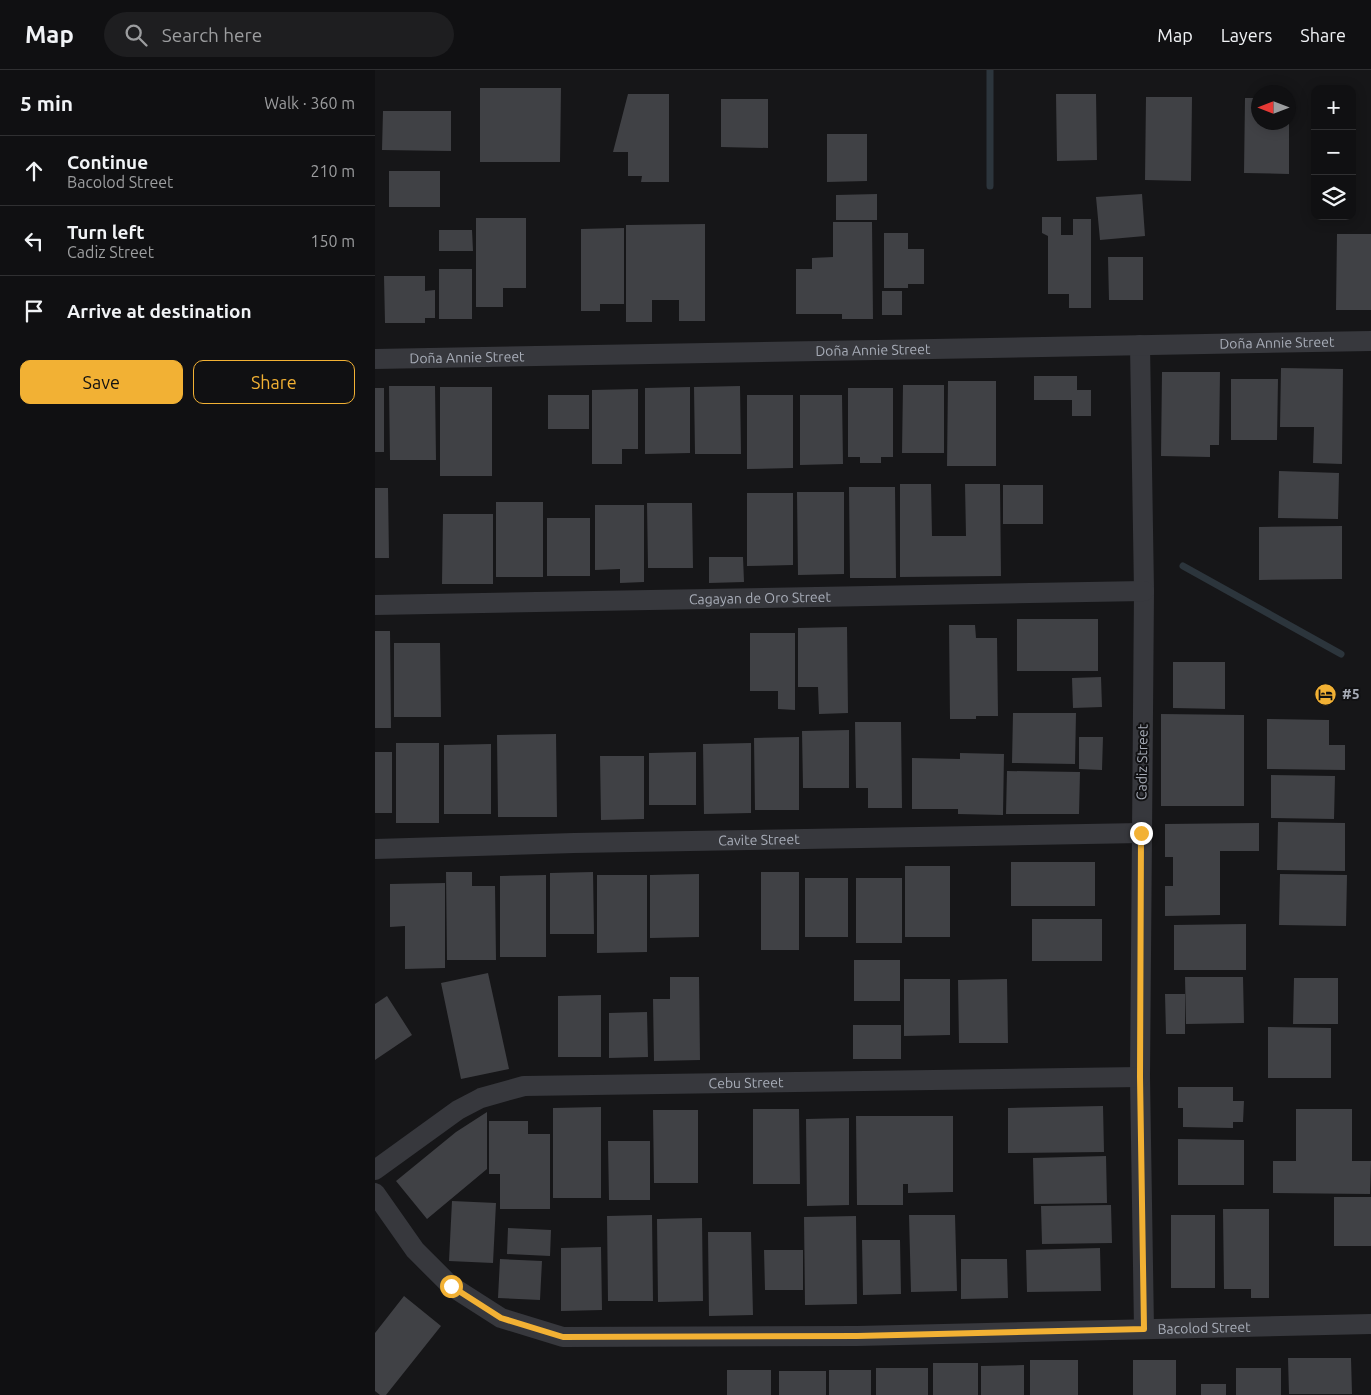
<!DOCTYPE html>
<html lang="en">
<head>
<meta charset="utf-8">
<style>
	body { margin:0; font-family:Ubuntu,sans-serif; background:#1e1e20; color:#f1f3f6 }
	.controls { position:absolute; right:15px; top:15px; display:grid; overflow:hidden; border-radius:10px; box-shadow:0 2px 12px #0003 }
	.controls button { width:45px; height:45px; display:grid; place-items:center; padding:0; border:0; border-bottom:1px solid #303032; background:#101012; color:#f1f3f6; font:25px sans-serif }
	.compass { position:absolute; left:876px; top:15px; width:45px; height:45px; border-radius:50%; background:#101012; box-shadow:0 2px 12px #0003; rotate:270deg }
	.stop { position:absolute; width:15px; height:15px; margin:-11px; border:4px solid #f2b134; border-radius:50%; background:#fff }
	.stop.end { background:#f2b134; border-color:#fff; box-shadow:0 1px 5px #0008 }
	.list { margin:0; padding:0; list-style:none }
	h2 { display:flex; justify-content:space-between; align-items:center; height:65px; margin:0; padding:0 20px; font-size:21px }
	h2 small { font-size:16px; font-weight:400; color:#9c9d9f }
	.list li { display:grid; grid-template-columns:32px 1fr auto; gap:15px; align-items:center; box-sizing:border-box; height:70px; padding:0 20px; border-top:1px solid #303032 }
	.list b { display:block; font-size:19px; white-space:nowrap }
	.list p { margin:0; font-size:16px; white-space:nowrap; color:#9c9d9f }
	.list em { font-size:16px; font-style:normal; color:#9c9d9f }
	.actions { display:flex; gap:10px; padding:15px 20px }
	.actions a { flex:1; padding:11px 0; border:1px solid #f2b134; border-radius:10px; text-align:center; font-size:18px; color:#f2b134 }
	.actions .main { background:#f2b134; color:#111 }
	.icon { flex:none; width:28px; height:28px; fill:none; stroke:currentColor; stroke-width:2; stroke-linecap:round; stroke-linejoin:round }
	.map { position:relative; flex:none; width:996px; height:1325px; overflow:hidden }
	header { display:flex; align-items:center; gap:30px; box-sizing:border-box; height:70px; padding:0 25px; background:#101012; border-bottom:1px solid #303032 }
	header strong { font-size:24px }
	nav { display:flex; gap:28px; margin-inline-start:auto; font-size:18px }
	.search { width:350px; height:45px; background:#1e1e20; display:flex; align-items:center; gap:12px; box-sizing:border-box; padding:0 18px; border-radius:28px; color:#9c9d9f; font-size:19px }
	main { display:flex }
	aside { flex:1; background:#101012 }
	.map>svg:first-child { display:block }
</style>
</head>
<body>
<header>
<strong>Map</strong>
<div class="search"><svg class="icon" aria-label="search" viewBox="0 0 24 24"><circle cx="10" cy="10" r="6"/><path d="M15 15l6 6"/></svg>Search here</div>
<nav><a>Map</a><a>Layers</a><a>Share</a></nav>
</header>
<main>
<aside>
<h2>5 min<small>Walk · 360 m</small></h2>
<ul class="list">
<li><svg class="icon" aria-label="ahead" viewBox="0 0 24 24"><path d="M12 20V5M6 11l6-6 6 6"/></svg><div><b>Continue</b><p>Bacolod Street</p></div><em>210 m</em></li>
<li><svg class="icon" aria-label="left" viewBox="0 0 24 24"><path d="M17 20v-9H6M10 6l-5 5 5 5"/></svg><div><b>Turn left</b><p>Cadiz Street</p></div><em>150 m</em></li>
<li><svg class="icon" aria-label="arrive" viewBox="0 0 24 24"><path d="M6 21V4h12l-3 4 3 4H6"/></svg><div><b>Arrive at destination</b></div></li>
</ul>
<div class="actions"><a class="main">Save</a><a>Share</a></div>
</aside>
<div class="map">
<svg width="996" height="1325" viewBox="0 0 996 1325">
	<rect width="100%" height="100%" fill="#161618"/>
	<g fill="none" stroke-linecap="round" stroke-linejoin="round">
		<path stroke="#2c353c" stroke-width="7" d="M615 116V0
			M808 496 966 584"/>
	</g>
	<path fill="#404145" d="M105 18H186L185 92H105Z
		M253 24H294V112H266L267 106H253V82H238Z
		M681 24H721L722 90 682 91Z
		M771 27H817L816 111 770 110Z
		M870 28H884V52H914V104L869 103Z
		M346 29H393V78L346 77Z
		M8 41H76V81L7 80Z
		M452 64H492V111L452 112Z
		M14 101H65V137H14Z
		M502 124V150H461V125Z
		M767 124 770 166 725 170 721 127Z
		M667 147H686V165H698V149H716V238H694V224H673V166L667 163Z
		M101 148H151V218H128V237H101Z
		M458 152H497L498 249H467V244H421V199H437V188L458 187Z
		M330 154V251H304V230H277V252H251V155Z
		M249 158V234H225V241H206V159Z
		M64 160H97L98 181H64Z
		M509 163H533V179H549V214H533V218H509Z
		M962 164H996V240H961Z
		M733 187H768V230H734Z
		M64 199H97V249H64Z
		M9 206H50V221L60 220V248H50V253H10Z
		M507 221H527V245H507Z
		M906 298 968 299 967 394 938 393 939 357H905Z
		M787 302H845L844 375H835V387L786 386Z
		M659 306H702V320H716V346H697V330H659Z
		M856 309H903L902 370H856Z
		M573 311H621V396H572Z
		M528 315H569V383H527Z
		M14 316H60L61 390H15Z
		M365 316 366 384H320L319 317Z
		M65 317H117V406H65Z
		M315 317V383L270 384V318Z
		M0 318H9V382H0Z
		M473 318H518V387H506V393H485V387H473Z
		M263 319V379H247V394H217V320Z
		M173 325H214V359H173Z
		M372 325H418V398L372 399Z
		M425 325H467L468 394 425 395Z
		M904 401 964 403 963 449 903 448Z
		M525 414H556L557 466H591L590 414H625L626 506 525 507Z
		M628 415H668V454H628Z
		M474 417H520L521 508H475Z
		M0 418H13L14 488H0Z
		M422 422H469V504L423 505Z
		M372 423H418V495L372 496Z
		M121 432H168V507H121Z
		M272 433H317L318 498H273Z
		M220 435H269V512L245 513V499L220 500Z
		M68 444H118V514H67Z
		M172 448H215V506H172Z
		M967 456V509L884 510V457Z
		M334 487H368L369 512 334 513Z
		M642 549H723V601H642Z
		M574 555H600L601 568H622L623 646H601V649H575Z
		M472 557 473 643 444 644 443 617H423V558Z
		M0 561H15L16 658H0Z
		M375 563H420V640L403 639V621H375Z
		M19 573H65L66 647H19Z
		M798 592H850V639L798 638Z
		M726 607 727 637 698 638 697 608Z
		M638 643H701L700 694 637 693Z
		M786 644 869 645V736H786Z
		M892 649 954 650V675H970V700L892 699Z
		M480 652H526L527 738H493V718H481Z
		M474 660V718H428L427 661Z
		M181 664 182 747H123L122 665Z
		M424 667V740H380L379 668Z
		M704 667H728L727 700 704 699Z
		M21 673H64V753H21Z
		M376 673V743L329 744 328 674Z
		M116 674V744H69V675Z
		M0 682H17V743H0Z
		M321 682V735H274V683Z
		M585 683 629 684 628 745 583 744V739H537V688L585 689Z
		M225 686H269V749L226 750Z
		M632 701 705 702 704 744H631Z
		M896 705 960 706 959 749 896 748Z
		M903 752 970 753V801L902 800Z
		M884 753V781H845V845L790 846V816H798V787H790V754Z
		M636 792H720V836H636Z
		M530 796H575V867H530Z
		M71 802H97V816H120L121 890H72Z
		M218 802 219 864H175V803Z
		M386 802H424V880H386Z
		M324 804V867L275 868V805Z
		M905 804 972 805 971 856 904 855Z
		M171 805V887H125V806Z
		M222 805H272V882L222 883Z
		M430 808H473V867H430Z
		M481 808H527V873H481Z
		M70 813V898L30 899V856L15 857V814Z
		M657 849H727V891H657Z
		M871 854V900H799V855Z
		M479 890H525V931H479Z
		M113 903 134 999 86 1009 66 913Z
		M295 907H324L325 990 279 991 278 929H295Z
		M810 907H868L869 953 811 954Z
		M919 908H963V954H918Z
		M529 909H575V965L529 966Z
		M632 909 633 973H584L583 910Z
		M790 924H810V964H791Z
		M226 925V987H183V926Z
		M12 926 37 965 0 990V934Z
		M272 942 273 987 234 988V943Z
		M478 955H526V989H478Z
		M893 957 956 958V1008H893Z
		M803 1017H858V1031H869L868 1052H858V1058L808 1057V1038H803Z
		M728 1036 729 1082 633 1083V1038Z
		M226 1037V1128H178V1038Z
		M378 1039H424L425 1114H378Z
		M921 1039H977V1091H996L995 1124 898 1123V1091H921Z
		M278 1040H323V1113H279Z
		M112 1042V1099L52 1149 21 1111 81 1062Z
		M481 1046H578V1122L533 1123V1114H528V1135H482Z
		M474 1048V1135L432 1136 431 1049Z
		M114 1051H153V1064H175V1139H125V1104H114Z
		M803 1069 869 1070V1115H803Z
		M233 1071H275V1130H234Z
		M731 1086 732 1133 659 1134 658 1088Z
		M959 1127H996V1176H959Z
		M77 1131 121 1133 118 1193 74 1191Z
		M736 1135 737 1173 667 1174 666 1136Z
		M848 1139H894V1228H876V1219H849Z
		M277 1145 278 1231H233L232 1146Z
		M534 1145H580L582 1221 536 1222Z
		M796 1145H840V1218H796Z
		M481 1146 482 1234 430 1235 429 1147Z
		M327 1148 328 1231 283 1232 282 1149Z
		M133 1158 176 1160 175 1186 132 1184Z
		M333 1162H376L378 1245 334 1246Z
		M487 1170H525L526 1224 488 1225Z
		M226 1177 227 1240 186 1241V1178Z
		M725 1178 726 1221 652 1222 651 1180Z
		M389 1180H428V1220H390Z
		M125 1189 167 1191 165 1230 123 1228Z
		M586 1189H632L633 1228 586 1229Z
		M29 1226 66 1256 11 1325H5L0 1321V1263Z
		M913 1288H976L977 1324H914Z
		M655 1290H703V1325H655Z
		M758 1290H801V1325H758Z
		M558 1293H603V1325H558Z
		M649 1295V1325H606V1296Z
		M501 1298H553V1325H501Z
		M861 1298H906V1325H861Z
		M352 1300H396V1325H352Z
		M454 1300H496V1325H454Z
		M404 1301H451V1325H404Z
		M826 1314H851V1325H826Z"/>
	<g fill="none" stroke-linecap="round" stroke-linejoin="round">
		<g stroke="#37383d" stroke-width="20">
			<path d="M765 275 769 521 765 1007 769 1259"/>
			<path id="s1" d="M0 289 996 271"/>
			<path id="s2" d="M0 535 769 521"/>
			<path id="s3" d="M0 779 199 773 766 763"/>
			<path id="s4" d="M0 1100 83 1040 106 1028 149 1016 765 1007"/>
			<path id="s5" d="M0 1123 40 1180 76 1216 126 1248 188 1267 482 1266 996 1254"/>
		</g>
	</g>
	<g fill="none" stroke-linecap="round" stroke-linejoin="round">
		<path stroke="#f2b134" stroke-width="6" d="M76 1216 126 1248 188 1267 482 1266 769 1259 765 1007 766 763"/>
	</g>
	<defs>
		<symbol id="hotel-disc" viewBox="-11 -11 22 22"><circle r="9.5" fill="#f2b134" stroke="#111113"/><path d="M-6-4.5h1.5V1H6V5H4.5V3h-9V5H-6ZM-4 0a1.8 1.8 0 1 1 3.6 0ZM.5 0V-2.5h3Q6-2.5 6 0Z" fill="#111"/></symbol>
	</defs>
	<g fill-rule="evenodd">
		<use href="#hotel-disc" x="938" y="612" width="25" height="25"/>
	</g>
	<g text-anchor="middle" stroke-width="4" stroke-linejoin="round" paint-order="stroke">
		<g font-size="14" fill="#a8adb8" stroke="#111113">
			<text dy="5" stroke="none"><textPath href="#s1" startOffset="902">Doña Annie Street</textPath></text>
			<text dy="5" stroke="none"><textPath href="#s1" startOffset="498">Doña Annie Street</textPath></text>
			<text dy="5" stroke="none"><textPath href="#s1" startOffset="92">Doña Annie Street</textPath></text>
			<text dy="5" stroke="none"><textPath href="#s2" startOffset="385">Cagayan de Oro Street</textPath></text>
			<text transform="translate(767 692) rotate(-89)" y="5">Cadiz Street</text>
			<text dy="5" stroke="none"><textPath href="#s3" startOffset="384">Cavite Street</textPath></text>
			<text dy="5" stroke="none"><textPath href="#s4" startOffset="395">Cebu Street</textPath></text>
			<text dy="5" stroke="none"><textPath href="#s5" startOffset="886">Bacolod Street</textPath></text>
		</g>
		<g font-size="14" font-weight="bold" fill="#a8adb8" stroke="#111113" text-anchor="start">
			<text x="967" y="629">#5</text>
		</g>
	</g>
</svg>
<div class="controls">
<button>+</button>
<button>−</button>
<button><svg class="icon" aria-label="layers" viewBox="0 0 24 24"><path d="M12 4l9 5-9 5-9-5zM3 14l9 5 9-5"/></svg></button>
</div>
<svg class="compass" viewBox="-18 -18 36 36"><path d="M0-13l5 13h-10z" fill="#e53935"/><path d="M0 13l5-13h-10z" fill="#9c9d9f"/></svg>
<div class="stop" style="left:76px;top:1216px"></div>
<div class="stop end" style="left:766px;top:763px"></div>
</div>
</main>
</body>
</html>
